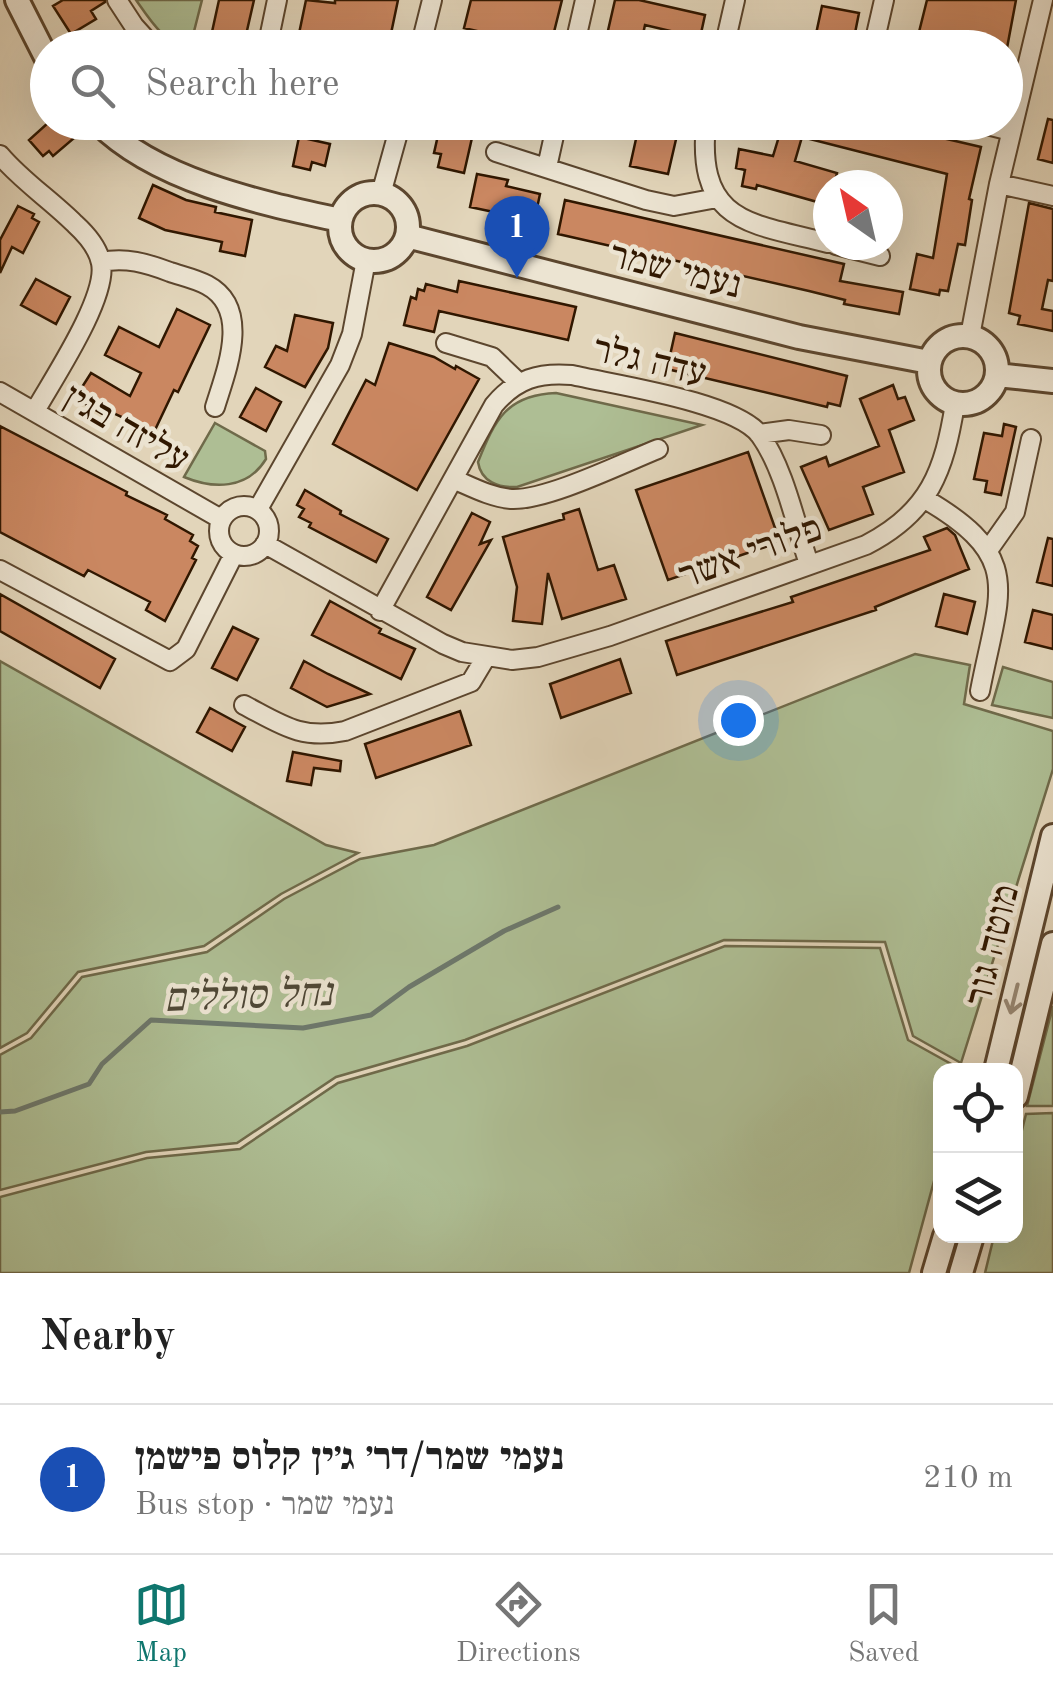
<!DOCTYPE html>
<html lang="en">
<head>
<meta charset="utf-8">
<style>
	body { margin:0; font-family:"Old Standard TT","Frank Ruhl Libre",serif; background:#f2f2f2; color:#222 }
	.controls { position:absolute; right:30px; bottom:30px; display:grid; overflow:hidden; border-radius:20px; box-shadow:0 10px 40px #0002 }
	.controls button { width:90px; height:90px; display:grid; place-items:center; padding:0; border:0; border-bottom:2px solid #e0e0e0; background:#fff; color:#222; font:50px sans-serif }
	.compass { position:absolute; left:813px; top:170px; width:90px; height:90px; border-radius:50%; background:#fff; box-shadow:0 10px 40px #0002; rotate:326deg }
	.you { position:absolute; left:738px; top:720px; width:35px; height:35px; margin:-25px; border:8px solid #fff; border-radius:50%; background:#1a73e8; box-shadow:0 0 0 15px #1a73e833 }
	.badge { display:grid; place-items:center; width:65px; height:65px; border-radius:50%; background:#0f766e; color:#fff; font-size:32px; font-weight:700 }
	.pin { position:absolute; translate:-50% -82px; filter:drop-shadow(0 2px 5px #0008) }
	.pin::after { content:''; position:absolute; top:52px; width:35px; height:30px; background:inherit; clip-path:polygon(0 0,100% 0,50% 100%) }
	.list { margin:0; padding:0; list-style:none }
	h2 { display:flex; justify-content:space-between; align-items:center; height:130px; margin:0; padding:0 40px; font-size:42px }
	h2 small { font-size:32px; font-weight:400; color:#767676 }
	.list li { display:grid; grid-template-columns:65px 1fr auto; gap:30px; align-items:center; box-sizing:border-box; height:150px; padding:0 40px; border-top:2px solid #e0e0e0 }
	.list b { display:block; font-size:38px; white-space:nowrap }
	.list p { margin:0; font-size:32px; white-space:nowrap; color:#767676 }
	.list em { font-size:32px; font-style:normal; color:#767676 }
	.icon { flex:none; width:55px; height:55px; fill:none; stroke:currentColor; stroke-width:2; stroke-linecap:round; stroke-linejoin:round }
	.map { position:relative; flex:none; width:1053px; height:1273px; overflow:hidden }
	.search { position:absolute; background:#fff; box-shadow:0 10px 40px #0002; left:30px; right:30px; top:30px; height:110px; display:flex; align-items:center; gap:25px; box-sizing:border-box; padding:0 35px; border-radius:55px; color:#767676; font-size:38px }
	.sheet { height:280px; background:#fff }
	nav { display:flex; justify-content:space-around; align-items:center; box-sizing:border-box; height:140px; border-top:2px solid #e0e0e0; background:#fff; font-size:28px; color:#767676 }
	nav a { display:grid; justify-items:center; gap:5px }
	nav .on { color:#0f766e }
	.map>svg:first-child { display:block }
</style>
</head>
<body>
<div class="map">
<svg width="1053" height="1273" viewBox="0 0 1053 1273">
	<rect width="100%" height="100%" fill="#e2d5ba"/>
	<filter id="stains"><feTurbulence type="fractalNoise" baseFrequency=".002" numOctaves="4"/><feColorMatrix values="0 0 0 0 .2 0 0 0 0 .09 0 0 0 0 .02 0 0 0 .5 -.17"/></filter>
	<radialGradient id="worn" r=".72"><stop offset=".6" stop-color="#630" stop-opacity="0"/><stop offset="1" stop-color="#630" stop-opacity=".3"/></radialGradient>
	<path fill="#aebe94" stroke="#6f6a4a" stroke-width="2.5" d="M136 0H202L190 47C167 48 148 17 136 0Z
		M556 393 702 425 517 487C499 488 481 482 478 462 495 420 506 395 556 393Z
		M215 423 265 451 266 459C247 490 213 489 184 477Z
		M915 654 970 665 964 704 1053 731V769L961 1063 913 1036 885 942 724 940 465 1040 336 1077 237 1143 146 1152 0 1190V1055L31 1038 82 977 207 952 284 899 360 859 434 845Z
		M0 661 326 845 358 853 281 894 204 946 78 972 27 1033 0 1048Z
		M1003 667 1053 682V718L992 705Z
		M725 946 880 948 908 1040 962 1070H940V1159L909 1273H0V1197L147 1158 240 1149 338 1083 467 1046Z
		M1053 1006V1106H1027Z
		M1053 1113V1273H985L994 1236H1016V1154L1026 1114Z"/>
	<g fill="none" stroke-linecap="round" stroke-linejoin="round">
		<path stroke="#6d786c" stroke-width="5" d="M0 1112 15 1111 89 1084 102 1064 151 1020 303 1028 371 1015 409 987 504 931 558 907"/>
	</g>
	<path fill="#ca8761" stroke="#301700" stroke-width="2.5" d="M63 0H105V2L91 11 96 19 71 34 53 6Z
		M219 0H254L243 48H218L219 43 210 41Z
		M306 0 335 3V0H398L388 48H296Z
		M471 0H562L550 48 464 28Z
		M615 0H639L705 15 700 38 645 25 640 48H604Z
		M927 0H1016L1007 48H915Z
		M822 6 859 13 852 48H813Z
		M1048 119 1053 120V163L1038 159Z
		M49 122H70L80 133 53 156 49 151 43 156 29 140Z
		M441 122 474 129 464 173 438 167 441 154 434 153Z
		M589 122H680L668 174 630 166 636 139 588 128Z
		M756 122H874L981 147 969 199 972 200 965 245 958 244 948 291 940 290 939 295 910 289 917 254 933 258 947 174 802 137 795 161 837 173 834 185H828V205L757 185 756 189 742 186 745 170 736 168 739 149 773 156 780 133 756 126Z
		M299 137 330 144 325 166 312 162 310 170 293 166Z
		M477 174 508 180 506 186 540 194 532 232 506 226 508 215 470 207Z
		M153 185 186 200 216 207 215 212 252 220 245 256 220 251 222 242 165 230 139 218Z
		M565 200 844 264 840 281 903 292 899 314 844 304 845 300 809 291 558 234Z
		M1029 203 1053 209V281L1048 280 1042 309 1053 311V331L1018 324 1020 316 1009 313Z
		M18 206 34 214 32 218 39 222 23 253 12 247 0 273V240Z
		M36 279 70 297 56 324 21 305Z
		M459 281 576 307 568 340 439 311 434 332 404 325 411 297 416 299 418 289 424 291 426 284 457 292Z
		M177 309 210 325 178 392 174 390 154 432 109 411 106 416 75 398 91 373 130 396 141 373 105 355 119 327 159 347Z
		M295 315 333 323 328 348 305 387 265 367 276 346 287 351Z
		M675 333 847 376 840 406 828 403 827 407 667 369Z
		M389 343 434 357 455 369 456 366 479 379 417 490 333 444 366 380 375 385Z
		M893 385 898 399 905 397 914 420 889 430 904 472 863 487 873 514 829 530 801 467 826 457 829 466 879 446 860 399Z
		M256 388 281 402 266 431 240 417Z
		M1004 424 1016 427 1001 495 985 492 987 481 974 479 984 433 1002 436Z
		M0 426 127 492 126 495 167 515 165 519 193 535 190 541 198 546 192 558 196 560 165 621 146 610 150 602 88 570 84 576 0 532Z
		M748 452 780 542 668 580 636 490Z
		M305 490 341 511 340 514 388 539 376 562 309 527 311 523 299 517 304 509 297 505Z
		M579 509 598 570 614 565 626 599 562 619 548 573 542 624 513 621 517 587 503 537 564 519 563 514Z
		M472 513 490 522 480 544 491 540 451 610 427 597Z
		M947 528 955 535 969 569 875 607 876 610 677 675 666 641 793 602 791 597 930 550 924 537Z
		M1048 538 1053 539V586L1037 582Z
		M0 594 115 659 100 688 0 631Z
		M944 594 975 602 967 634 936 626Z
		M330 601 381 629 379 633 415 649 401 679 312 635Z
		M1033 610 1053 615V649L1025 642Z
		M233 627 258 639 237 680 212 668Z
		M620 659 631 693 561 718 550 684Z
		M304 661 328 674 370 694 327 707 291 688Z
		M210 708 245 727 232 751 197 732Z
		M460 711 471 745 376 778 365 744Z
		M293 752 341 761 340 771 314 768 311 785 287 781Z"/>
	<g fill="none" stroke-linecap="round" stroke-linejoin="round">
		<defs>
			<path id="minor" d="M117 0 134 26 154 48
				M267 48 277 0
				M420 48 432 0
				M574 48 585 0
				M724 48 735 0
				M873 48 884 0
				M706 122C696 224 750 223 828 243
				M975 122 1011 131
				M496 152 646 200 674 206 717 198
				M0 155C22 181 51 200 75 224 86 234 98 248 101 263 108 297 53 379 35 411
				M547 167 557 122
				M999 184 1053 196
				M381 194 401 122
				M836 245 880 256
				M101 262C126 257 146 263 170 272 182 276 196 279 207 285 252 309 226 371 215 407
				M970 336 999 184 1043 0
				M446 343 492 357 519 383
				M0 392 221 519
				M759 434 789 430 821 435
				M453 479C472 487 490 497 511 499 546 501 623 463 658 449
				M925 499C1026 558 999 591 980 691
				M219 531a25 25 0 1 1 50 0a25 25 0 1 1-50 0Z
				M258 509 340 365 352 334 366 260
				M265 544 443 644 462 652 512 660 538 657 610 636 866 545C930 512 944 471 955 404
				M989 549 1015 512 1031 439
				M0 570 170 661 186 649 234 554
				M380 611 494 405C516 379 539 372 572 375 615 385 735 402 760 435 784 468 796 526 809 564
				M244 705C282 725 301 740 345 731L471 682 486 657"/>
			<path id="tertiary" d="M17 0 48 61
				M98 122C156 181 262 203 340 220
				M340 227a34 34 0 1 1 68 0a34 34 0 1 1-68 0Z
				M407 236 799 337 929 362
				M929 370a34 34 0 1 1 68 0a34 34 0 1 1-68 0Z
				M997 375 1053 381
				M996 1070 1053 836
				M1016 1096 1053 944
				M934 1273 945 1236
				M961 1273 972 1236"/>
		</defs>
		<use href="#minor" stroke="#5c462e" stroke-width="22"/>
		<use href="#tertiary" stroke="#5c462e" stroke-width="28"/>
		<use href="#minor" stroke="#ece4d2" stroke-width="18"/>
		<use href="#tertiary" stroke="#ece4d2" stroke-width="22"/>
	</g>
	<defs><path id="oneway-shaft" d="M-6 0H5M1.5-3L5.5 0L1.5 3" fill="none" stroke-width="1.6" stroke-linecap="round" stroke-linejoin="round" transform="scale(2.5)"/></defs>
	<use stroke="#978874" href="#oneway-shaft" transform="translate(1014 999) rotate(104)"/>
	<g text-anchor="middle" stroke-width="9" stroke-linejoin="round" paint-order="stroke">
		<g font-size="38" fill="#301700" stroke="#ece4d2">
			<text transform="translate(676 269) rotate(14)" y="13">נעמי שמר</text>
			<text transform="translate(650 360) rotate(13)" y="13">עדה גלר</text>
			<text transform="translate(127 427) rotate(30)" y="13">עליזה בגין</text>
			<text transform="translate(750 551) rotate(-20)" y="13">פלורי אשר</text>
			<text transform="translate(991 945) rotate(-76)" y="13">מוטה גור</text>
		</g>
		<g font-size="40" font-style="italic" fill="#4e4736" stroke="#ece4d2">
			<text transform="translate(248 994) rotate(-2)" y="14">נחל סוללים</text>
		</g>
	</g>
	<rect width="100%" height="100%" filter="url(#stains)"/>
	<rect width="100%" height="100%" fill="url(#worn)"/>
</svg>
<div class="controls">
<button><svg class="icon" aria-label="locate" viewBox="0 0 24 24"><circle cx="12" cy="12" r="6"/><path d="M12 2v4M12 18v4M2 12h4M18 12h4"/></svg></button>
<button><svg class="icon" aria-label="layers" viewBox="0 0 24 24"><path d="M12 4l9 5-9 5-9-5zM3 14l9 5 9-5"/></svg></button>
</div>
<svg class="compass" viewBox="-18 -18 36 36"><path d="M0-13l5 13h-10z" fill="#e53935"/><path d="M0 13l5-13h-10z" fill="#767676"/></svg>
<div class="you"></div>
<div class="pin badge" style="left:517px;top:278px;background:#1a4fb4">1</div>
<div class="search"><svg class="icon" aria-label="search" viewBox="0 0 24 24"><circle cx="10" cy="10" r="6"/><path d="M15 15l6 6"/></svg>Search here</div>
</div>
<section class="sheet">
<h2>Nearby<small></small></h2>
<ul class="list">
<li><span class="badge" style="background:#1a4fb4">1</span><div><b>נעמי שמר/דר׳ ג׳ין קלוס פישמן</b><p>Bus stop · נעמי שמר</p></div><em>210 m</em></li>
</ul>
</section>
<nav>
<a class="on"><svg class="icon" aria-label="map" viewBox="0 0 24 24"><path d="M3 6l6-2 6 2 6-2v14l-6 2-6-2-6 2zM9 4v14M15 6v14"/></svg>Map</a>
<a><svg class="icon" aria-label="directions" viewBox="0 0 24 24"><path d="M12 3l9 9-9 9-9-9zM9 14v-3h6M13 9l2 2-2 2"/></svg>Directions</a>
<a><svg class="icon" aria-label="saved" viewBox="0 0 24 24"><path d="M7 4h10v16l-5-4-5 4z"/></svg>Saved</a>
</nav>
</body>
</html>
